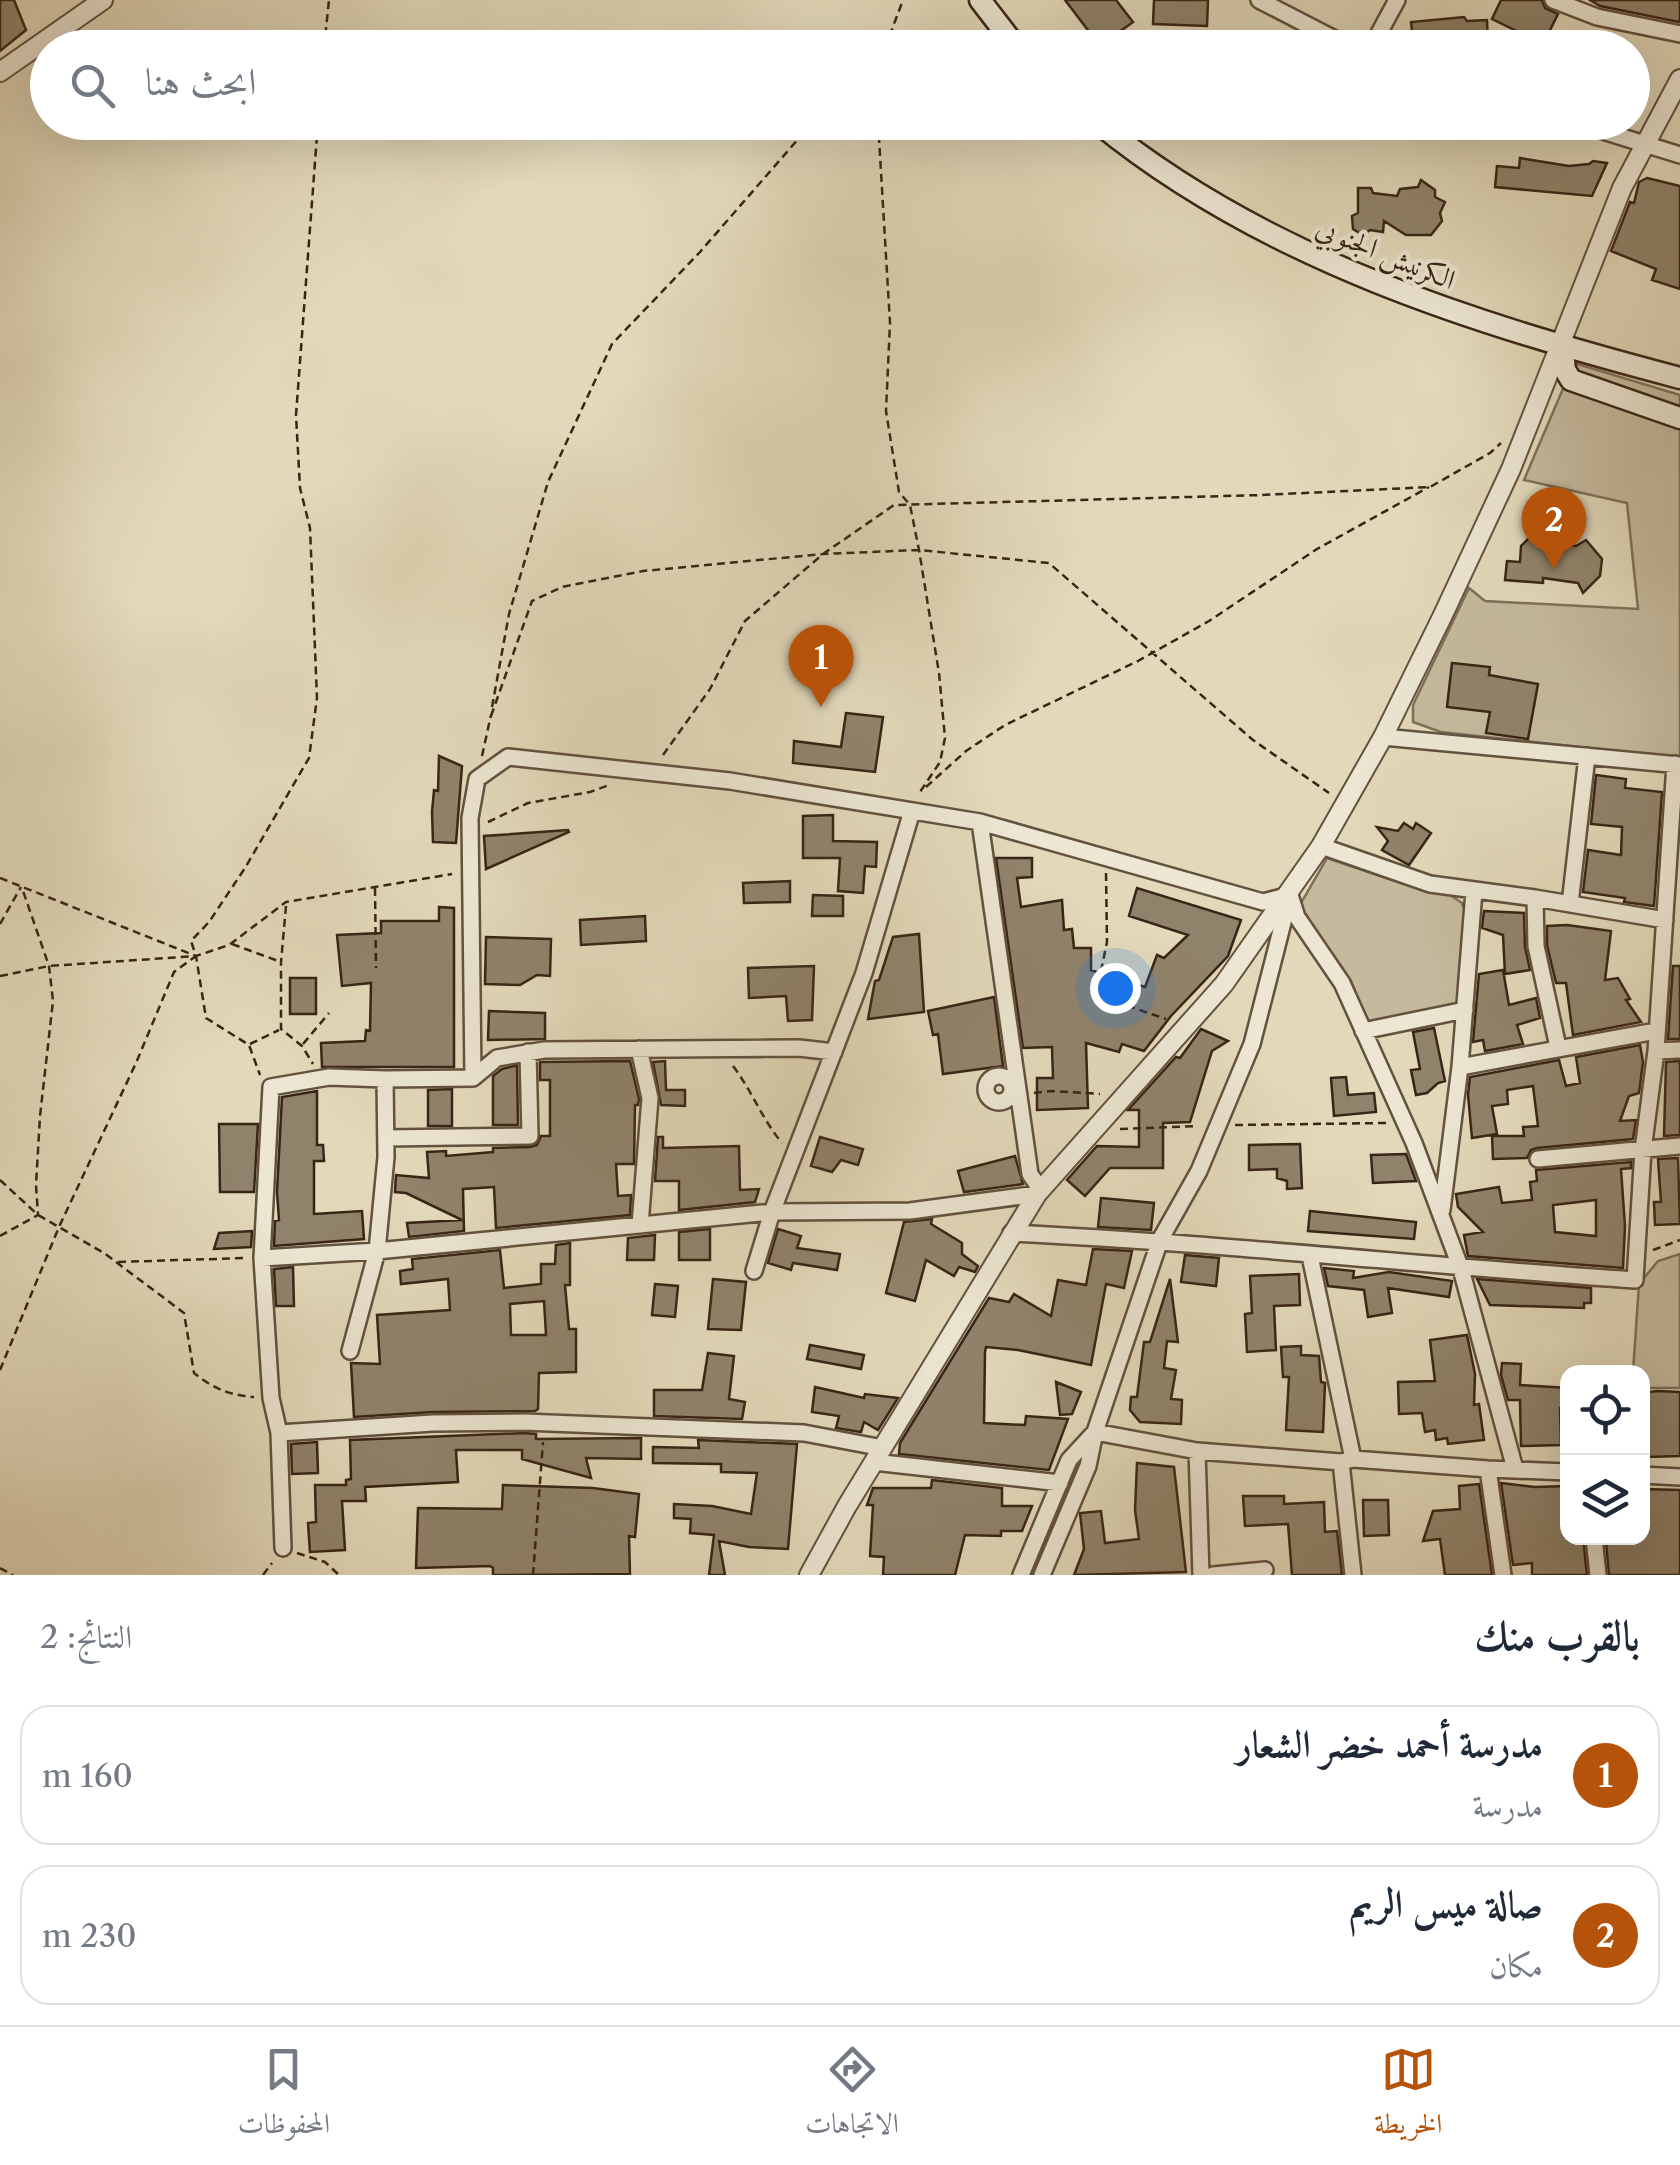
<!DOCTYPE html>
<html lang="ar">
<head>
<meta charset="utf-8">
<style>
	body { margin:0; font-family:"Libre Caslon Text",Amiri,serif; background:#f2f2f3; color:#1f2937; direction:rtl }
	.controls { position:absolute; right:30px; bottom:30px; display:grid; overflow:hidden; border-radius:20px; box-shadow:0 10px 40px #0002 }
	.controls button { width:90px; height:90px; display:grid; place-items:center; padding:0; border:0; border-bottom:2px solid #e0e1e3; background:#fff; color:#1f2937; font:50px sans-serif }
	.you { position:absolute; left:1115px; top:988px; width:35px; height:35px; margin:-25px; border:8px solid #fff; border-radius:50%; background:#1a73e8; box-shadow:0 0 0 15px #1a73e833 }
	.badge { display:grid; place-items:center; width:65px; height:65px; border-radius:50%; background:#b45309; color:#fff; font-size:32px; font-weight:700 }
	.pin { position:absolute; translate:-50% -82px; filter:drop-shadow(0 2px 5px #0008) }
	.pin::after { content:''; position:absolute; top:52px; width:35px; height:30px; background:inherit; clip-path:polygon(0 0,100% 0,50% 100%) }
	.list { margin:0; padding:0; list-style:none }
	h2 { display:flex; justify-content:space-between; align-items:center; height:130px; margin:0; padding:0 40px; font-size:42px }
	h2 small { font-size:32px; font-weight:400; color:#747a83 }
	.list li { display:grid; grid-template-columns:65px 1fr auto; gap:30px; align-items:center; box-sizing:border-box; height:140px; margin:0 20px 20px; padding:0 20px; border:2px solid #e0e1e3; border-radius:30px }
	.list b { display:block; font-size:38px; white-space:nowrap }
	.list p { margin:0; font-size:32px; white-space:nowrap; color:#747a83 }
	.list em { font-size:32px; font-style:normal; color:#747a83 }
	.icon { flex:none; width:55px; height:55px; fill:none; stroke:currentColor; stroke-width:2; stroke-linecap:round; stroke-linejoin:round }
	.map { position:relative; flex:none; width:1680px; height:1575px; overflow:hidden; direction:ltr }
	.search { position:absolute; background:#fff; box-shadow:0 10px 40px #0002; left:30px; right:30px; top:30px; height:110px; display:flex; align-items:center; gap:25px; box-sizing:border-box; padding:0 35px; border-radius:55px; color:#747a83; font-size:38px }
	.sheet { height:450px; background:#fff }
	nav { display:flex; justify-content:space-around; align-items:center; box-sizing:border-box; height:140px; border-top:2px solid #e0e1e3; background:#fff; font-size:28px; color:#747a83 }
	nav a { display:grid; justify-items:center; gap:5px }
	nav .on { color:#b45309 }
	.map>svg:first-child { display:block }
</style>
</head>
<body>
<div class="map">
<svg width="1680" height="1575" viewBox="0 0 1680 1575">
	<rect width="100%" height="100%" fill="#e2d9ba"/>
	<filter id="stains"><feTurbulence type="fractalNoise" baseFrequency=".002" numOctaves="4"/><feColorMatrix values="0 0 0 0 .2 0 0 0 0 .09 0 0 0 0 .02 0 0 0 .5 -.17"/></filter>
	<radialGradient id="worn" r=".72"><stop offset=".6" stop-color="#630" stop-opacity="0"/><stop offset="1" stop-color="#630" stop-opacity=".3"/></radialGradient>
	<path fill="#c5ba9e" stroke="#7e705a" stroke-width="2.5" d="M1574 363 1680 395V758L1441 732 1413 722V705L1469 588 1485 601 1638 609 1627 503 1524 480Z
		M1327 858 1401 883 1446 892 1462 903 1465 912 1457 1007 1372 1024 1365 1017 1351 981 1301 912V903Z
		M1680 1254V1388H1643L1642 1372H1633L1639 1284 1658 1261Z"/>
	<path fill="#90836b" stroke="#382515" stroke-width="2.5" fill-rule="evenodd" d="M0 0H14L26 30 0 51Z
		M1065 0H1116L1133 22 1100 46Z
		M1154 0H1208L1207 26 1153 24Z
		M1501 0H1542L1545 8 1558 14 1543 44 1492 19Z
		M1590 0H1680V19L1679 22 1600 6Z
		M1464 17 1467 21 1487 20 1488 48H1433L1413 39 1411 22Z
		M1520 158 1569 166 1589 164 1593 161 1607 163 1592 196 1495 187 1497 166 1519 168Z
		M1647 178 1680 186V289L1652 280 1656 269 1611 251 1630 202 1634 203 1639 182Z
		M1421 180 1435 190V197L1445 202 1440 213 1442 221 1431 235H1406L1384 221 1383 232 1370 230 1363 235 1353 229 1352 216 1358 213V188H1371L1373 193 1397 196 1400 189 1418 187Z
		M1533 534 1544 546 1550 542 1576 546 1586 540 1602 559 1600 576 1583 593 1578 583 1543 578V583L1505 580 1507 561 1520 562 1521 546Z
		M1452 663 1490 667 1489 675 1538 684 1528 739 1486 733 1490 712 1447 707Z
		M846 713 883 717 875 772 793 763 794 741 841 747Z
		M439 756 462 766 456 843 433 842 432 812 434 790 438 791Z
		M1596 775 1626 779 1625 788 1662 792 1654 906 1624 902 1625 898 1583 892 1588 850 1621 855 1622 827 1591 824Z
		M833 815V841L877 842 876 867 865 866 863 893 838 891 840 858H803V816Z
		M1404 823 1413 829 1416 823 1431 833 1409 865 1382 850 1388 841 1377 827 1398 831Z
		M568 830 569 832 486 869 484 836Z
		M996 858H1032V877L1017 878 1021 907 1062 900 1064 930 1072 929 1074 948H1091V970L1145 987 1157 955 1164 958 1188 935 1129 916 1137 888 1241 920 1228 956 1171 1016 1144 1051 1122 1044 1119 1052 1086 1043 1088 1108 1037 1110V1078H1053L1052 1047 1023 1048Z
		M790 881V902L744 903 743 883Z
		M813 895 843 896V916H812Z
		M439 907 454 908V1067H322L321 1043 365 1041 366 1030 370 1031 371 983 342 986 337 935 381 933V921H439Z
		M1484 911 1524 913 1525 947 1530 970 1505 974 1503 935 1482 928Z
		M645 916 646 941 581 945 580 920Z
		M1567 925 1611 931 1605 980 1618 978 1630 999 1626 1000 1641 1022 1573 1035 1566 983H1556L1547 945V926Z
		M919 934 924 1012 868 1019 875 981 879 980 893 937Z
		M486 937 551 939 550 976 537 975 520 985 485 984Z
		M814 966 812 1020 788 1021 786 996 749 998 748 968Z
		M1673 966H1680V1039H1668Z
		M1503 970 1509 1005 1536 998 1540 1018 1517 1025 1523 1044 1485 1051 1483 1040 1473 1042 1479 974Z
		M290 978H316V1014H290Z
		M994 997 1003 1066 943 1074 938 1034 933 1035 928 1011Z
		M489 1011 545 1013V1039L488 1040Z
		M1434 1028 1445 1081 1438 1083 1427 1093 1416 1095 1411 1070 1420 1069 1413 1032Z
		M1201 1029 1228 1041 1212 1051 1190 1122 1163 1123V1168H1110L1085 1196 1067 1180 1097 1146 1139 1147V1110H1128L1176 1057 1180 1058Z
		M1640 1045 1643 1062 1639 1093 1629 1096 1620 1121 1636 1120 1633 1139 1537 1148 1531 1150 1527 1158 1493 1159 1492 1136H1524L1523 1127 1538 1126 1533 1086 1507 1090 1508 1104 1492 1106 1497 1134 1472 1138 1468 1095 1470 1077 1559 1060 1566 1086 1580 1083 1576 1057Z
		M630 1061 639 1099 638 1105H635L634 1164H616L618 1196 631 1195 630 1215 496 1228 494 1187 463 1189 464 1231 409 1237 407 1223 462 1220 406 1193 395 1192 396 1175 429 1178 427 1152 446 1151V1156L493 1152V1148L530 1147 537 1145 541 1136H550V1080H540V1062Z
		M665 1061 666 1090H685V1106L661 1105 653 1062Z
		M1680 1061V1135L1664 1136 1666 1062Z
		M514 1066H517L518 1125H493V1076L502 1069Z
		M1346 1077 1348 1095 1374 1093 1376 1112 1334 1116 1331 1078Z
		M452 1089V1126H428V1090Z
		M317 1091V1145H323L324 1161H314V1214L362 1211 364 1239 274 1246 275 1221 279 1220 277 1192 282 1097Z
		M219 1124H258L254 1192H220Z
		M658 1137H663V1148L739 1146 740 1190 759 1189 755 1202 679 1210V1181H655Z
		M820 1137 863 1149 858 1165 841 1160 832 1172 811 1166Z
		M1300 1144 1302 1188 1287 1189V1181L1277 1178V1169L1249 1170V1145Z
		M1406 1154 1416 1181 1373 1183 1371 1155Z
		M1015 1156 1023 1184 964 1192 958 1171Z
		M1678 1158 1680 1224 1655 1225 1654 1202H1661L1658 1159Z
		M1631 1162V1168L1621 1169 1625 1226 1623 1268 1468 1256 1464 1235 1483 1232 1458 1207 1456 1194 1499 1187 1502 1203 1532 1200 1530 1182 1537 1181 1536 1170ZM1596 1200V1236L1555 1232 1553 1205Z
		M1101 1198 1154 1203 1151 1230 1098 1227Z
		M1310 1211 1416 1222 1414 1239 1308 1231Z
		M932 1219 931 1224 962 1243V1254L978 1266 975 1272 959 1267 954 1276 926 1260 915 1301 886 1293 904 1222Z
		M710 1229V1260H679V1232Z
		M778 1229 801 1236 797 1248 840 1254 837 1270 793 1263 791 1270 768 1263Z
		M252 1231 251 1247 214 1249 219 1233Z
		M655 1235 654 1260H627L628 1238Z
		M570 1243V1285H565L569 1329H576V1372L539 1373 538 1409 535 1411 433 1412 354 1417 351 1363 380 1364 377 1315 450 1310 448 1279 401 1284 400 1271 413 1269 412 1259 500 1250 504 1288 541 1284V1264H555L556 1245ZM544 1301 546 1335H511L510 1304Z
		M1093 1249 1132 1251 1124 1288 1106 1284 1091 1365 1018 1350 986 1347 985 1352 984 1423 1025 1425 1026 1416 1068 1419 1049 1470 899 1454 900 1443 989 1298 1009 1302 1014 1294 1051 1316 1058 1280 1086 1285Z
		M1185 1255 1219 1258 1216 1286 1181 1282Z
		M293 1267 294 1306H276L274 1269Z
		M1324 1268 1354 1271 1353 1278 1389 1272 1452 1281 1449 1297 1388 1288 1392 1313 1368 1317 1364 1290 1328 1286Z
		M1299 1274 1300 1305 1274 1306 1276 1350 1247 1352 1245 1314 1252 1313 1250 1276Z
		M713 1279 746 1282 741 1330 708 1329Z
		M1170 1279 1178 1342 1167 1341 1164 1368 1176 1370 1171 1399 1182 1400 1181 1424 1140 1422 1130 1410 1131 1397H1137L1144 1342H1150Z
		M1477 1279 1591 1288V1303H1584V1308L1490 1305Z
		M655 1284 678 1286 675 1317 652 1315Z
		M1467 1335 1475 1374 1474 1405 1479 1404 1484 1440 1448 1444 1447 1438 1436 1440 1435 1430 1425 1432 1422 1413 1399 1414 1398 1382 1435 1381 1430 1340Z
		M810 1345 864 1355 861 1369 807 1359Z
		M1301 1346V1355L1319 1356 1321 1382 1325 1383 1323 1432 1286 1430 1289 1377H1283L1281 1347Z
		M708 1353 734 1356 729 1399 745 1402 742 1419 654 1416V1390H702Z
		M1502 1363 1521 1364 1520 1385 1568 1388V1408H1560L1561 1445 1521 1446 1520 1400H1508L1501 1375Z
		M1056 1382 1081 1392 1072 1414 1060 1415Z
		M815 1387 864 1398 865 1394 898 1398 878 1430 864 1422 861 1432 836 1428 839 1416 812 1412Z
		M1657 1391 1680 1392V1456L1646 1457 1642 1393Z
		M524 1433 536 1434V1439L641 1438V1459L586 1458 591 1478 522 1459V1450H456L458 1482 365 1487 366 1501H342L345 1550 310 1552 308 1523 316 1522 315 1485H346V1480L351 1479 350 1440Z
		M698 1440 797 1444 788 1549 749 1547 719 1541 725 1575H709L714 1535 690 1533 691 1519 674 1518V1504L712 1506 751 1514 757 1473 721 1472V1464L653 1463V1447L699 1448Z
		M317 1442 318 1473 292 1474 291 1444Z
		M1137 1463 1174 1467 1186 1572 1074 1575 1084 1549 1080 1513 1101 1511 1105 1543 1139 1539 1135 1510Z
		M932 1480 1002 1488V1506H1032L1022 1531H1001V1536L965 1535 955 1575H883L884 1557 870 1556 873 1505H867L873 1488H931Z
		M1501 1483 1535 1487 1568 1486V1538H1583L1587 1575H1532V1563L1513 1565Z
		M1479 1484 1492 1575H1445L1440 1539 1423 1541 1433 1511 1460 1509 1459 1486Z
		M503 1485 593 1488 639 1494 635 1537 629 1536 630 1574 493 1575V1568L490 1566 416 1568 418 1508 502 1509Z
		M1642 1489 1680 1490V1575H1609L1606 1542H1621V1538H1642Z
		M1243 1496H1284V1504L1324 1502 1325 1532 1337 1531 1342 1575H1292L1288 1524 1245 1526Z
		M1363 1500H1388L1389 1535 1364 1536Z"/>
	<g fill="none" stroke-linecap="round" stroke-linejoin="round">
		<defs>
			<path id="minor" d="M1259 0 1352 48
				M1553 0 1597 17 1680 34
				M1371 48 1397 0
				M1574 122 1680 155
				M1383 737 1680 765
				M980 822 1030 1174 1040 1189
				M1321 846 1430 884 1535 898 1665 920
				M1290 895 1297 917 1342 983 1414 1143 1461 1269 1515 1469
				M1535 898 1536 946 1558 1047
				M1570 904 1587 756
				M1363 1031 1465 1010
				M639 1049 650 1098 640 1225
				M1656 1051 1680 1050
				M1460 1067 1656 1031
				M986 1089a13 13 0 1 1 26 0a13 13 0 1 1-26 0Z
				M473 1078 470 818 477 779 508 757 730 781 980 822 1263 902 1290 895
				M385 1079 329 1077 271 1087 262 1258 377 1251 772 1212 910 1211 1037 1194
				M386 1138 530 1136 528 1052
				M1538 1159 1680 1146
				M1442 1210 1460 1067 1474 891
				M1011 1233C1219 1243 1426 1266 1635 1280L1643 1150 1656 1051 1675 764
				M1310 1256 1353 1459
				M262 1258 271 1398 279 1433 283 1548
				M754 1271 772 1212 864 973 912 811
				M350 1351 377 1251 386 1157 385 1079 473 1078 497 1058 544 1050 799 1048 834 1052
				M1095 1432 1197 1451 1341 1462 1353 1459 1488 1469 1568 1472
				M279 1433 433 1423 524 1422 804 1433 883 1448
				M1197 1451 1201 1575
				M874 1462 1060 1483
				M1341 1462 1353 1575
				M1488 1469 1503 1575
				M1642 1475 1680 1477
				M1594 1538 1598 1575
				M1021 1575 1069 1460 1092 1435
				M1042 1575 1088 1466 1095 1432 1160 1240 1199 1171 1252 1044 1290 895
				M1213 1575 1265 1570"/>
			<path id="tertiary" d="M0 72 103 0
				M809 1575 847 1506 1037 1194 1224 984 1321 846 1383 737 1443 615 1511 469 1622 188 1680 79"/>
			<path id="secondary" d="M980 0 1017 48
				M1097 122C1264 259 1475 324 1680 378
				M1562 344 1565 370 1571 380 1680 418"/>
		</defs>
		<use href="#minor" stroke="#62523e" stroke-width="20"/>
		<use href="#tertiary" stroke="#62523e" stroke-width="22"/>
		<use href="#secondary" stroke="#382515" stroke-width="25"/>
		<path stroke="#382515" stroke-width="2.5" stroke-dasharray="8 5" stroke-linecap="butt" d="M324 48 329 0
			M885 48 903 0
			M878 122 890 323 886 411 899 492 910 505 919 550 939 673 945 738 940 762 920 792
			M492 707 509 614 548 482 612 344 700 252 813 122
			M491 716 532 601 562 587 643 571 823 554 919 550 1049 563 1253 740 1329 793
			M663 755 710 689 745 621 823 554 894 505 1262 495 1430 487 1490 453 1501 443
			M482 756 491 715
			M926 787 966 751 1005 725 1138 661 1209 621 1317 549 1429 487
			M488 822 528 803 590 792 609 785
			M1106 873 1107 942 1096 995 1166 1019
			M0 878 196 956 229 945 286 902 452 874
			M375 888 376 968
			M286 906 281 962V1029L302 1046 313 1064
			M0 924 21 887
			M232 944 281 962
			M0 976 49 966 196 956 206 1018 249 1045 260 1075
			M250 1044 279 1030
			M303 1044 329 1013
			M733 1066C752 1091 762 1119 782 1143
			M1034 1093 1052 1091 1100 1094
			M1235 1125 1387 1123
			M1120 1129 1197 1126
			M0 1180 38 1215 104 1253 184 1313 194 1373C214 1389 229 1395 254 1397
			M0 1236 38 1215 36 1185 40 1116 53 1001 49 966 22 888
			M1653 1250 1680 1240
			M118 1262 245 1258
			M0 1370 59 1227 136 1063 174 972 196 956 191 941 209 922 245 868 309 758 317 698 310 528 300 488 296 415 318 122
			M297 1553 325 1562 339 1575
			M0 1568 13 1575
			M263 1575 272 1563
			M533 1575 543 1442"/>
		<use href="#minor" stroke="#ece6d2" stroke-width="15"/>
		<use href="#tertiary" stroke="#ece6d2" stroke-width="18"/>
		<use href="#secondary" stroke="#ece6d2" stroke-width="20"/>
	</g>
	<g text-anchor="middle" stroke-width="8" stroke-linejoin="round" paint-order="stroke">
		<g font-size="28" fill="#382515" stroke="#ece6d2">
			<text transform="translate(1386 253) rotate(22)" y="10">الكرنيش الجنوبي</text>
		</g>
	</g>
	<rect width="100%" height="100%" filter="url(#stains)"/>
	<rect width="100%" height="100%" fill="url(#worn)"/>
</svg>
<div class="controls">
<button><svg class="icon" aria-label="locate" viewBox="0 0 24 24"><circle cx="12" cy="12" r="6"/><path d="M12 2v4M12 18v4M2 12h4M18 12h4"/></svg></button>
<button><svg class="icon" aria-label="layers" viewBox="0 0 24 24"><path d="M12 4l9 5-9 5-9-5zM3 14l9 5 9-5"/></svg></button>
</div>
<div class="you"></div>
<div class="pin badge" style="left:821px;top:707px">1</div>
<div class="pin badge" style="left:1554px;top:569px">2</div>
<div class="search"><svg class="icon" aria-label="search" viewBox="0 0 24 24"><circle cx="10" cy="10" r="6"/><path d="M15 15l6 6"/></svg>ابحث هنا</div>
</div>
<section class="sheet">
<h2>بالقرب منك<small>النتائج: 2</small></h2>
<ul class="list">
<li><span class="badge">1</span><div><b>مدرسة أحمد خضر الشعار</b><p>مدرسة</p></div><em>160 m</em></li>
<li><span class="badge">2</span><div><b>صالة ميس الريم</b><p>مكان</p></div><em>230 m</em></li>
</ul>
</section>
<nav>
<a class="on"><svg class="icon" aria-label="map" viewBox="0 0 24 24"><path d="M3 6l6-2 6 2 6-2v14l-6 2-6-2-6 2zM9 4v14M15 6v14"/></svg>الخريطة</a>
<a><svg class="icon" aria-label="directions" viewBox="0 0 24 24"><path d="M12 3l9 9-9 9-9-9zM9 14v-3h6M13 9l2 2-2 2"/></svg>الاتجاهات</a>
<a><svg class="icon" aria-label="saved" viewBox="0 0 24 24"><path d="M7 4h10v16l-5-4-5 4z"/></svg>المحفوظات</a>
</nav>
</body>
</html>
